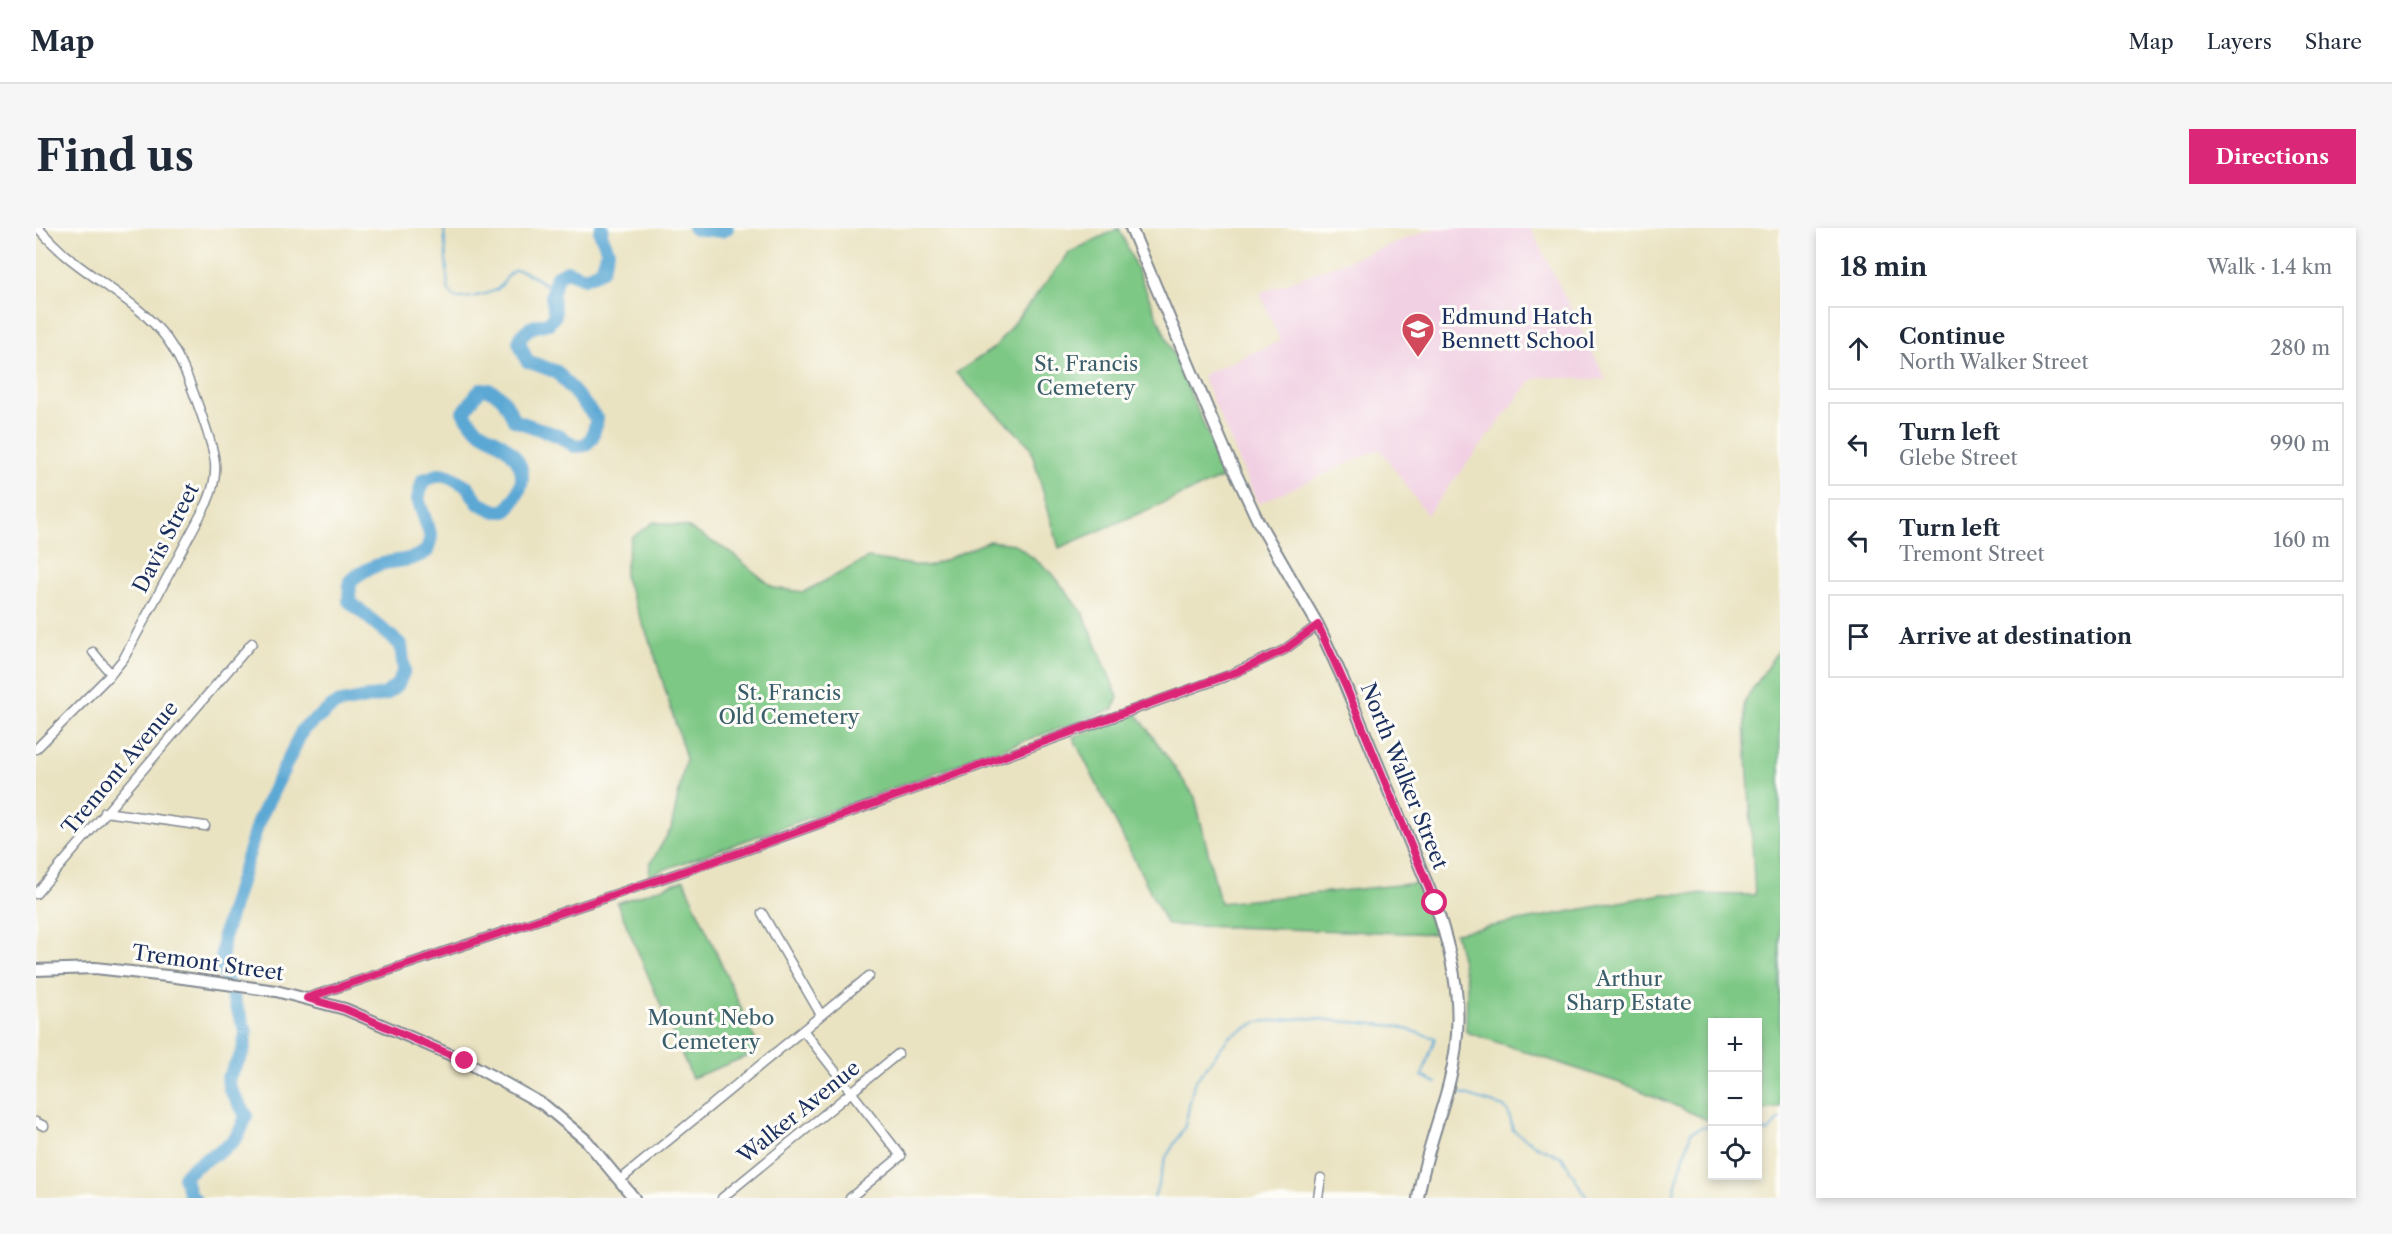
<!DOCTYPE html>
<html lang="en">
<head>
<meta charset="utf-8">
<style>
	body { margin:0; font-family:"Libre Caslon Text",serif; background:#f6f6f7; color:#1f2937 }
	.controls { position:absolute; right:18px; bottom:18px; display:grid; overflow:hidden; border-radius:0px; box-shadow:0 3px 9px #0003 }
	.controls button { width:54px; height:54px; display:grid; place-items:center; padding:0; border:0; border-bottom:2px solid #e0e1e3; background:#fff; color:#1f2937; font:30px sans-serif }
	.stop { position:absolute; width:18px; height:18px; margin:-14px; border:4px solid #db2777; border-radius:50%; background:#fff }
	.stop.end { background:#db2777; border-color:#fff; box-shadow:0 2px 6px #0008 }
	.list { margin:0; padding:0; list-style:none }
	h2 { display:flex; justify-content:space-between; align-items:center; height:78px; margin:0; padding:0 24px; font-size:26px }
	h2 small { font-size:20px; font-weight:400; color:#747a83 }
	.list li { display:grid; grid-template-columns:39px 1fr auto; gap:18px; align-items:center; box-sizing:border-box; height:84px; margin:0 12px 12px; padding:0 12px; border:2px solid #e0e1e3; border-radius:0px }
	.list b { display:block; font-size:22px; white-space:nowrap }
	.list p { margin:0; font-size:20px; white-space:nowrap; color:#747a83 }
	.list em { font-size:20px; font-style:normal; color:#747a83 }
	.icon { flex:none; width:33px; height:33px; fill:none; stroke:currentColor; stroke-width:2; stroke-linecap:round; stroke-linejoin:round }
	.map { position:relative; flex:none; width:1744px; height:970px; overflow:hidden; border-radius:0px }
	header { display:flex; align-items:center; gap:36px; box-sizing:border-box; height:84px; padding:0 30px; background:#fff; border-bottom:2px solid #e0e1e3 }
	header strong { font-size:28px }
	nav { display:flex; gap:33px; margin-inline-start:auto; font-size:21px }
	.intro { display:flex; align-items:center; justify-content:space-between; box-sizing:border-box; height:144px; padding:0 36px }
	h1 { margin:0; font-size:42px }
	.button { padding:15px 27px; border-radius:0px; background:#db2777; color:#fff; font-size:21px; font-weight:700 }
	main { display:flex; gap:36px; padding:0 36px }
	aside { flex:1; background:#fff; border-radius:0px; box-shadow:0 3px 9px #0003 }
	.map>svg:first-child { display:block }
</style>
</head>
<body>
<header>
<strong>Map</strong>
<nav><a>Map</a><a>Layers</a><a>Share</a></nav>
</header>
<div class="intro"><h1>Find us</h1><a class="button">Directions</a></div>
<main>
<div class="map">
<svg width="1744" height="970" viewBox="0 0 1744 970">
	<rect width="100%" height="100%" fill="#fdfcf7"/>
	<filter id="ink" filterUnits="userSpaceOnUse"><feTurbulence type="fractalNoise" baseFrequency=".0167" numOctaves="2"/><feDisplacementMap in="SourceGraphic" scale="12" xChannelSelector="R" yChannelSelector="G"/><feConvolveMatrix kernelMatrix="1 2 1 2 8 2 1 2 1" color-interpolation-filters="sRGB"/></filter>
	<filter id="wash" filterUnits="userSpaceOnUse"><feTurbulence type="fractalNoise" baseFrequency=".008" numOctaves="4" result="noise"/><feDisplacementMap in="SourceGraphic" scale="24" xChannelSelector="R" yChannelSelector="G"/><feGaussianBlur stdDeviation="1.35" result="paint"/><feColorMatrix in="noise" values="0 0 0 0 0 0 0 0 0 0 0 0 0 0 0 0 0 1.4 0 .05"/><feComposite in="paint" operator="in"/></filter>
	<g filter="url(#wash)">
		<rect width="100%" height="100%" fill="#eae3c2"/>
		<path fill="#f1d0e3" d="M1399 0H1495L1570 152 1505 149 1495 153 1391 287 1344 221 1222 276 1166 147 1244 113 1224 65Z"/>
		<path fill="#7ec885" stroke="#4c7c72" stroke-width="1.5" d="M1083 0 1190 248 1023 320 994 218 920 145 959 119 1034 24Z
			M618 294 651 299 694 324 738 360 768 364 832 330 892 339 953 313 979 316 1016 345 1048 387 1082 469 1078 481 613 647 614 636 635 601 650 530 617 422 588 348 595 310Z
			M1744 419V879L1722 883V794H1676V893H1674L1599 860 1430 804 1431 755 1419 705 1626 666 1719 667 1708 475Z
			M1101 486 1159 569 1184 675 1382 655 1399 706 1131 697 1037 509Z
			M648 652 721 816 717 826 656 850 581 675Z"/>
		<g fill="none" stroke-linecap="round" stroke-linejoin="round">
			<path stroke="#5ba8d4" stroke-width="2" d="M408 0 412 61 419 70C429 71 457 66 464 59 469 54 472 44 480 42 490 41 507 57 518 61
				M1423 865 1468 879 1473 886 1477 902 1499 917 1526 929 1551 970
				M1722 902 1732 904 1744 891
				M1118 970 1129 931 1149 898 1158 855 1193 809 1222 794 1270 790 1360 798 1399 810 1386 848 1401 855
				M1636 970 1655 904 1666 899 1676 898"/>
			<path stroke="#5ba8d4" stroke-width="14" d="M658 0 686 3 691 0
				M158 970 154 967 148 949C162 930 191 926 203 905 206 900 208 893 210 887L194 861 192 850 207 824 210 804 185 737 188 707 222 594 267 501 300 476 350 466 362 456 368 442 365 417 313 373 314 353C325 344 335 338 349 335 367 331 374 334 391 323L395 309 382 271 387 252 406 246 415 249 432 259 442 275 460 283H470C490 258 494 238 466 216 458 210 446 206 439 199 434 195 431 189 427 184 435 177 437 168 446 161 465 162 471 176 478 192L523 208 539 218 549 217 556 210 561 191 521 144 491 133 483 114C488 99 499 98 513 95L519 87 516 67 521 48 531 43 548 50 566 42 572 23 564 4 566 0"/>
		</g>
	</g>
	<g filter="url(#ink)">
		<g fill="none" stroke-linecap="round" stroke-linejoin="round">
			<defs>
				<path id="minor" d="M57 424 75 446
					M0 521 75 446 88 430 171 275C186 241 178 224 167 191 157 163 148 135 131 111 105 76 61 54 28 26 19 18 10 9 2 0
					M69 584 169 598
					M0 666 216 415
					M726 685 785 787
					M271 770 705 624 1191 448 1248 422 1282 397
					M767 802 865 928 814 970
					M0 894 8 898
					M584 952 833 748
					M686 970 862 826
					M1282 970 1285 950"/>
				<path id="major" d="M1095 0 1192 229 1222 293 1282 397 1305 447 1399 675C1420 737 1430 790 1413 855 1403 894 1388 930 1382 970
					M0 742 59 740 140 749 240 763 309 781 429 833 508 877 550 912 598 970"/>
			</defs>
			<use href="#minor" stroke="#828990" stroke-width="11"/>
			<use href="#major" stroke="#828990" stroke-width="14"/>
			<use href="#minor" stroke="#fff" stroke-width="8"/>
			<use href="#major" stroke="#fff" stroke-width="10"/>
		</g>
	</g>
	<g fill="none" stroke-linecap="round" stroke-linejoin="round" filter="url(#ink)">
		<path stroke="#db2777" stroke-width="8" d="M429 833 309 781 271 770 705 624 1203 443 1248 422 1282 397 1310 459 1399 675"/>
	</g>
	<defs>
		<symbol id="school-pin" viewBox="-11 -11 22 30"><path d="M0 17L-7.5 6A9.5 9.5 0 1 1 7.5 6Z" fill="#d1495b" stroke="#fdfcf7"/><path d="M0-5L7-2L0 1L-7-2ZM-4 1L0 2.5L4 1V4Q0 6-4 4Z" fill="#fff"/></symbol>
	</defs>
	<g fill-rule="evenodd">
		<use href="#school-pin" x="1363" y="82" width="38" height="52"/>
	</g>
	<g text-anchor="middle" stroke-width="6" stroke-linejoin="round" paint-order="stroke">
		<g font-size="21" fill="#1b2f5e" stroke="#fdfcf7" text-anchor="start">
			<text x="1405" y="96">Edmund Hatch<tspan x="1405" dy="24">Bennett School</tspan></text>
		</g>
		<g font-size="21" fill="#395d6a" stroke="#fdfcf7">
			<text x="1050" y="143">St. Francis<tspan x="1050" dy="24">Cemetery</tspan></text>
			<text x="753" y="472">St. Francis<tspan x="753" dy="24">Old Cemetery</tspan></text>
			<text x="1593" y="758">Arthur<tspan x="1593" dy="24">Sharp Estate</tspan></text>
			<text x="675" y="797">Mount Nebo<tspan x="675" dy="24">Cemetery</tspan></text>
		</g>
		<g font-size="21" fill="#1b2f5e" stroke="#fdfcf7">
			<text transform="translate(130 310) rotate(-63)" y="7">Davis Street</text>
			<text transform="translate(84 540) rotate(-50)" y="7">Tremont Avenue</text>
			<text transform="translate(1368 548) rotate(68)" y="7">North Walker Street</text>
			<text transform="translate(172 735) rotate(8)" y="7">Tremont Street</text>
			<text transform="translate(763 884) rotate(-39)" y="7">Walker Avenue</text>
		</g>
	</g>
</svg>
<div class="controls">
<button>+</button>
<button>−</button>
<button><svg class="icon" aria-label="locate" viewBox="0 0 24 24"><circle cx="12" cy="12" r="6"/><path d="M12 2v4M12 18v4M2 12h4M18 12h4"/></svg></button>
</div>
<div class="stop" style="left:1399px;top:675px"></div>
<div class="stop end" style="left:429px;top:833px"></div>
</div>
<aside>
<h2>18 min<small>Walk · 1.4 km</small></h2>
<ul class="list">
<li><svg class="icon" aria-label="ahead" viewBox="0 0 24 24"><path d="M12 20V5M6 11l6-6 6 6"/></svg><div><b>Continue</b><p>North Walker Street</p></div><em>280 m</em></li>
<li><svg class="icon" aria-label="left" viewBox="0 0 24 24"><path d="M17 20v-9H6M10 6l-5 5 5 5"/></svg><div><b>Turn left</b><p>Glebe Street</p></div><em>990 m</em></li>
<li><svg class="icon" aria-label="left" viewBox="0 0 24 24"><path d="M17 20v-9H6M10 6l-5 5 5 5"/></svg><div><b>Turn left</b><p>Tremont Street</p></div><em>160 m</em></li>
<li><svg class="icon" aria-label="arrive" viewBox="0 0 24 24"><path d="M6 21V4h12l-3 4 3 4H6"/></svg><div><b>Arrive at destination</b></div></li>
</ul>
</aside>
</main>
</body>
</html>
